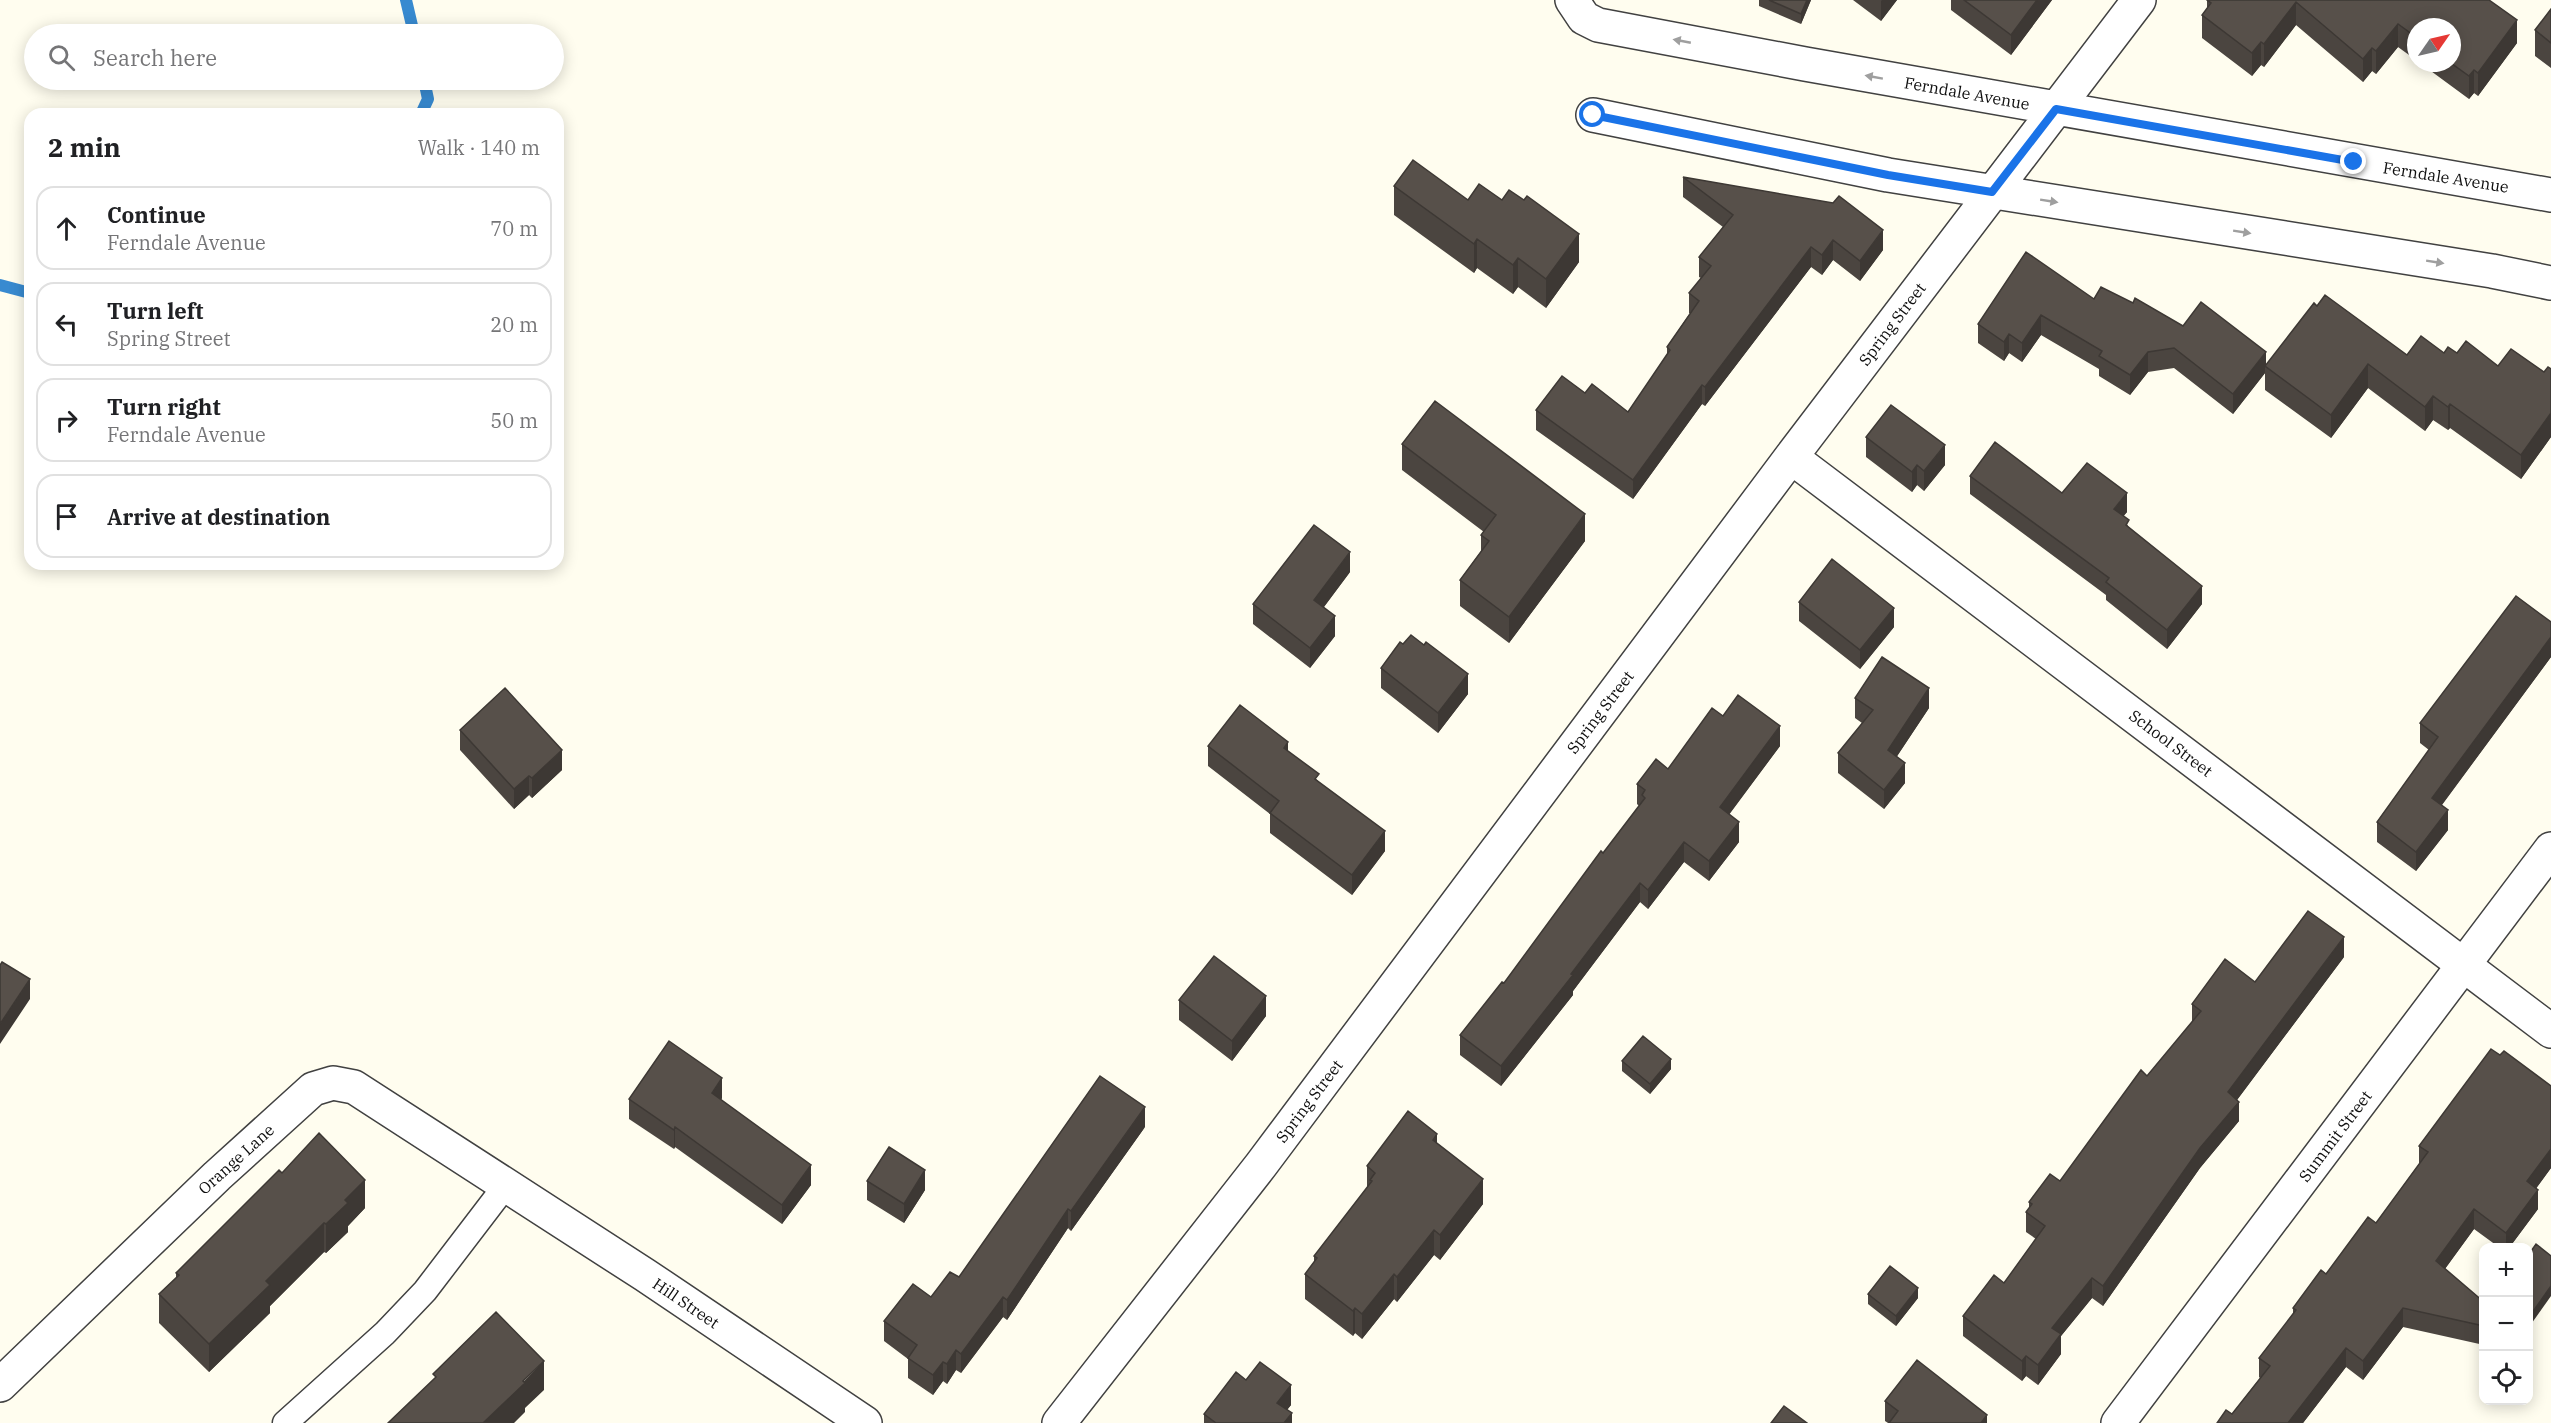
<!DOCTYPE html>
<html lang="en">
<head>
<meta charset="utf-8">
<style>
	body { margin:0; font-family:"IBM Plex Serif",serif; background:#f6f6f6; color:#202124 }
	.controls { position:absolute; right:18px; bottom:18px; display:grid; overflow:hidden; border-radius:12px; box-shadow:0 3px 15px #0003 }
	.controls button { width:54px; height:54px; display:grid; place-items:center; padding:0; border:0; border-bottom:2px solid #e0e0e0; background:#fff; color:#202124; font:30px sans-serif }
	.compass { position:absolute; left:2407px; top:18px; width:54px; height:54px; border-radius:50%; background:#fff; box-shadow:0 3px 15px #0003; rotate:56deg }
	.stop { position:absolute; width:18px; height:18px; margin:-14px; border:4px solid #1a73e8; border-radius:50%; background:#fff }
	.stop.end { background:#1a73e8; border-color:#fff; box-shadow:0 2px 6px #0008 }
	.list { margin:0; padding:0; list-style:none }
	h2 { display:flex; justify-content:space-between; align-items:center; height:78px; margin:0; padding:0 24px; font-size:26px }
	h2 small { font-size:20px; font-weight:400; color:#757577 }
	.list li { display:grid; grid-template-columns:39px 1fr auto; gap:18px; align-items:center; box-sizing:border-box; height:84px; margin:0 12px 12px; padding:0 12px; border:2px solid #e0e0e0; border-radius:18px }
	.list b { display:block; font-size:22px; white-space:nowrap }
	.list p { margin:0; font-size:20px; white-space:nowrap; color:#757577 }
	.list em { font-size:20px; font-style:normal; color:#757577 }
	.icon { flex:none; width:33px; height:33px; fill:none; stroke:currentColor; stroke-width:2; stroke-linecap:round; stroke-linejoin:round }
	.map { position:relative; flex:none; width:2551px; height:1423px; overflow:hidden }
	.search { position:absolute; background:#fff; box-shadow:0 3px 15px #0003; left:24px; top:24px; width:540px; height:66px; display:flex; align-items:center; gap:15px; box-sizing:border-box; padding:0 21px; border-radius:33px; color:#757577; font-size:22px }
	.panel { position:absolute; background:#fff; box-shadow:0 3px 15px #0003; left:24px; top:108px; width:540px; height:462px; border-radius:18px }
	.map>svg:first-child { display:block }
</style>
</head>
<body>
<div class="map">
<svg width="2551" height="1423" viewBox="0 0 2551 1423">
	<rect width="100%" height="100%" fill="#fffdef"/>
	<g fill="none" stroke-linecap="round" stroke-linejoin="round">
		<path stroke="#388ad0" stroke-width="12" d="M406 0 414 34
			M421 114 428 99 424 80
			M0 285 30 293"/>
		<defs>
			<path id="lane" d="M285 1423 385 1333 425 1291 506 1185"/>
			<path id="street" d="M1572 0 1584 18 1598 25 1805 64 2551 195
				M1593 115 1888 175 2492 271 2551 283
				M1791 457 2551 1031
				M0 1385 217 1176 313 1089 333 1083 354 1087 645 1275 865 1423
				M1059 1423 1261 1165 1791 457 2139 0
				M2118 1423 2551 849"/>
		</defs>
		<use href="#lane" stroke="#414141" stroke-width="27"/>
		<use href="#street" stroke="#414141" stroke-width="36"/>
		<use href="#lane" stroke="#fff" stroke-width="24"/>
		<use href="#street" stroke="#fff" stroke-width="33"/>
	</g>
	<path fill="#4b4540" d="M1759 0H1811L1801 24 1759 6Z
		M1853 0H1897L1881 21Z
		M1951 0H2052L2011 55 1951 10Z
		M2207 0H2489L2517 43 2478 96 2474 93 2469 99 2420 63H2452L2416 27V60L2398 47 2376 74 2372 71 2363 82 2296 25 2264 67 2261 65 2252 76 2202 38V15L2207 9Z
		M2551 9V68L2535 56V30Z
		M1683 177 1883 250 1860 281 1833 260 1822 275 1811 267 1705 406 1702 404 1633 499 1536 430V410L1585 393 1628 412 1667 355V347L1690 313H1689V293L1701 278 1699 277V257L1723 227 1683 197Z
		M1394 186 1468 200 1579 262 1546 308 1518 287 1513 294 1477 268 1474 273 1394 215Z
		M2094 299 2133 303 2266 365 2317 306 2407 355 2457 353 2498 366 2544 372 2551 369V437L2521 479 2450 428 2448 430 2433 420 2425 431 2368 388 2331 438 2265 390V373L2233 414 2174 368 2148 372 2130 395 2099 376V369L2041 335 2022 362 2009 353 2004 361 1978 343V324Z
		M1866 437 1945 465 1924 491 1917 485 1912 492 1866 457Z
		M1402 444 1585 541 1509 643 1460 606V580L1481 551V535L1484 532 1402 470Z
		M1970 476 2062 493 2127 512 2123 516 2129 528 2202 604 2167 649 2106 600V595L1970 494Z
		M1350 572 1324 607 1335 636 1310 668 1253 624V604Z
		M1799 602 1894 627 1860 669 1799 621Z
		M2551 622V657L2442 805 2448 830 2416 871 2377 842V822L2429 750 2420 743V723Z
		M1403 644 1468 694 1438 733 1381 688V668Z
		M1855 698 1929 708 1897 756 1905 783 1884 809 1838 773V753L1862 723 1855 718Z
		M1723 716 1780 746 1729 814 1739 842 1709 881 1684 862 1648 909 1640 902 1573 991V995L1501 1086 1460 1055V1035L1504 983 1639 806 1637 804V784L1668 769Z
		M460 730 562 770 532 798 529 795 514 809 460 750Z
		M1208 746 1288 751 1319 782 1385 851 1352 895 1270 833V814L1208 766Z
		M2344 957 2237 1100 2239 1121 2200 1168 2103 1306 2092 1298 2061 1336V1354L2038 1385 2026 1376 2022 1381 1963 1336V1316L2004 1283 2036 1239 2026 1232V1212L2029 1208V1202L2060 1181 2192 1022V1004L2255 982Z
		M1179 1000 1266 1016 1232 1061 1179 1020Z
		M2500 1055 2551 1086V1168L2536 1188 2538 1209 2509 1248H2500L2474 1229 2445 1269 2484 1302V1345L2403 1327 2363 1380 2346 1367 2303 1423H2217L2232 1414 2260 1378 2259 1377V1358L2293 1315V1308L2376 1223 2419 1164V1146Z
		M1622 1061 1671 1069 1650 1094 1622 1071Z
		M722 1098 721 1100 811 1185 782 1224 675 1147 674 1149 629 1119V1099Z
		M1145 1127 1071 1231 1068 1228 1007 1320 1003 1317 961 1373 956 1370 947 1384 943 1381 933 1395 908 1378V1359L884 1341V1321L931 1297 959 1277Z
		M1437 1143 1483 1204 1440 1260 1434 1255 1397 1302 1394 1299 1362 1339 1355 1333 1353 1336 1305 1299V1274L1314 1262V1256L1367 1188V1166Z
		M282 1173 365 1208 348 1226V1232L326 1253 324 1252 270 1306V1313L209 1372 159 1323V1294L176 1278V1273Z
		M867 1181 925 1190 904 1223 867 1200Z
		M1868 1294 1918 1298 1896 1326 1868 1304Z
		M1246 1380 1291 1405 1287 1410 1292 1423H1204V1414Z
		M1885 1401 1987 1423H1888L1885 1421Z"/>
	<path fill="#3d3834" d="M1807 0H1811L1801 24V14Z
		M1882 0H1897L1881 21V1Z
		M2037 0H2052L2011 55V35Z
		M2296 2V25L2264 67V44Z
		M2517 20V43L2478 96V73Z
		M2398 24V47L2376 74V51Z
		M2261 42V65L2252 76V53Z
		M2372 48V71L2363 82V59Z
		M2474 70V93L2469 99V76Z
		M1883 230V250L1860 281V261Z
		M1579 234V262L1546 308V279Z
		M1477 239V268L1474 273V244Z
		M1833 240V260L1822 275V255Z
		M1811 247V267L1705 406V387Z
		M1518 258V287L1513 294V265Z
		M2041 315V335L2022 362V343Z
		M2009 334V353L2004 361V342Z
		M2148 352V372L2130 395V375Z
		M2266 352V367L2265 366V373L2233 414V394Z
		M2368 364V388L2331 438V415Z
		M1702 385V404L1633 499V480Z
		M2433 396V420L2425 431V407Z
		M2450 404V428L2448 430V407Z
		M2551 413V437L2521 479V455Z
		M1945 445V465L1924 491V471Z
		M1917 465V485L1912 492V472Z
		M2127 493V512L2114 528V509Z
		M1585 514V541L1509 643V617Z
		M1350 552V572L1314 620V600Z
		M2202 586V604L2167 649V630Z
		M1894 608V627L1860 669V650Z
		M1335 616V636L1310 668V648Z
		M2551 637V657L2432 818V798Z
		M1468 674V694L1438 733V713Z
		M1929 688V708L1888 770V750Z
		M1780 726V746L1720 827V807Z
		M1288 742V762L1284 748Z
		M562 750V770L532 798V778Z
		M1905 763V783L1884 809V790Z
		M529 776V795L514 809V789Z
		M2448 810V830L2416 871V852Z
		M1739 822V842L1709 881V861Z
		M1385 831V851L1352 895V875Z
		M1684 842V862L1648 909V890Z
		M1640 883V902L1573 991V995L1501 1086V1066Z
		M2344 937V957L2228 1112V1092Z
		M30 979V999L0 1044V1024Z
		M1266 996V1016L1232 1061V1041Z
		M1671 1059V1069L1650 1094V1084Z
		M722 1078V1098L712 1113V1093Z
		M2239 1102V1121L2200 1168 2103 1306V1286L2200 1148Z
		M1145 1107V1127L1071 1231V1211Z
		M675 1127V1147L674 1149V1130Z
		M2551 1133V1168L2527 1201V1181Z
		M1437 1134V1159L1433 1140Z
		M811 1165V1185L782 1224V1205Z
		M925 1170V1190L904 1223V1204Z
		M1483 1179V1204L1440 1260V1235Z
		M365 1180V1208L348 1226V1232L326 1253V1224L345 1200Z
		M2538 1190V1209L2509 1248H2506V1233Z
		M1068 1209V1228L1007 1320V1300Z
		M2474 1209V1229L2436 1281V1261Z
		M324 1223V1252L270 1306V1313L209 1372V1344L266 1281Z
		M1434 1230V1255L1397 1302V1277Z
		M1394 1274V1299L1362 1339V1314Z
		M2092 1278V1298L2061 1336V1354L2038 1385V1365L2052 1328Z
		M2551 1286V1296L2529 1327V1317Z
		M1918 1288V1298L1896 1326V1316Z
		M1003 1297V1317L961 1373V1354Z
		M1355 1308V1333L1353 1336V1311Z
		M2403 1308V1327L2363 1380V1361Z
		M2346 1348V1367L2303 1423H2288Z
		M956 1350V1370L947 1384V1364Z
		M2026 1356V1376L2022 1381V1361Z
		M544 1361V1390L525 1408V1412L514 1423H483Z
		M943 1362V1381L933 1395V1375Z
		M1291 1385V1405L1277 1422V1403Z
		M1292 1413V1423H1284Z
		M1987 1415V1423H1981Z"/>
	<path fill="#57504a" stroke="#3d3834" stroke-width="1.5" d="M1769 0H1807L1801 14Z
		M1964 0H2037L2011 35Z
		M2207 0H2489L2517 20 2478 73 2474 70 2469 76 2451 63 2452 27H2416V37L2398 24 2376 51 2372 48 2363 59 2296 2 2264 44 2261 42 2252 53 2202 15 2211 3Z
		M2551 9V43L2535 30Z
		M1413 160 1468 200 1479 184 1502 200 1509 190 1524 200 1527 196 1579 234 1546 279 1518 258 1513 265 1477 239 1474 244 1394 186Z
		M1683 177 1833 203 1839 196 1883 230 1860 261 1833 240 1822 255 1811 247 1705 387 1702 385 1633 480 1536 410 1562 376 1585 393 1592 384 1628 412 1670 350 1667 347 1699 301 1689 293 1711 266 1699 257 1733 215Z
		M2026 252 2094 299 2101 287 2133 303 2135 298 2183 326 2201 302 2266 352 2233 394 2174 348 2148 352 2130 375 2099 356 2102 351 2041 315 2022 343 2009 334 2004 342 1978 324Z
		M2325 295 2407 355 2421 336 2444 353 2448 347 2457 353 2466 341 2498 366 2511 349 2544 372 2548 367 2551 369V413L2521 455 2450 404 2448 407 2433 396 2425 407 2368 364 2331 415 2265 366 2314 303 2317 306Z
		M1435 401 1585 514 1509 617 1460 580 1489 541 1481 535 1496 515 1402 444Z
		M1891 405 1945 445 1924 471 1917 465 1912 472 1866 437Z
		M1995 442 2062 493 2087 463 2127 493 2114 509 2129 520 2126 525 2202 586 2167 630 2106 582 2109 578 1970 476Z
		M1314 525 1350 552 1314 600 1335 616 1310 648 1253 604Z
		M1832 559 1894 608 1860 650 1799 602Z
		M2516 596 2551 622V637L2432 798 2448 810 2416 852 2377 822 2438 737 2420 723Z
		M1411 635 1424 645 1426 642 1468 674 1438 713 1381 668 1400 642 1403 644Z
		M1882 657 1929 688 1888 750 1905 763 1884 790 1838 753 1873 710 1855 698Z
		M505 688 562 750 532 778 529 776 514 789 460 730Z
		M1738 695 1780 726 1720 807 1739 822 1709 861 1684 842 1648 890 1640 883 1571 974 1573 975 1501 1066 1460 1035 1502 982 1504 983 1601 851 1603 853 1645 798 1642 795 1645 790 1637 784 1656 759 1668 769 1712 708 1723 716Z
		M1240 705 1288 742 1284 748 1319 774 1315 779 1385 831 1352 875 1270 813 1279 801 1208 746Z
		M2308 911 2344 937 2228 1092 2239 1102 2200 1148 2103 1286 2092 1278 2052 1328 2061 1334 2038 1365 2026 1356 2022 1361 1963 1316 1994 1275 2004 1283 2045 1226 2026 1212 2032 1204 2029 1202 2050 1174 2060 1181 2141 1070 2147 1076 2201 1011 2192 1004 2225 959 2255 982Z
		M1214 956 1266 996 1232 1041 1179 1000Z
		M2 962 30 979 0 1024V965Z
		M1643 1036 1671 1059 1650 1084 1622 1061Z
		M669 1041 722 1078 712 1093 811 1165 782 1205 675 1127 674 1130 629 1099Z
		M2491 1049 2500 1055 2504 1051 2551 1086V1149L2527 1181 2538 1190 2506 1233 2474 1209 2436 1261 2484 1302V1326L2403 1308 2363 1361 2346 1348 2288 1423H2217L2226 1410 2232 1414 2270 1366 2259 1358 2296 1310 2293 1308 2321 1270 2326 1274 2368 1217 2376 1223 2428 1152 2419 1146Z
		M1100 1076 1145 1107 1071 1211 1068 1209 1007 1300 1003 1297 961 1354 956 1350 947 1364 943 1362 933 1375 908 1358 917 1345 884 1321 913 1284 931 1297 950 1272 959 1277Z
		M1408 1111 1437 1134 1433 1140 1483 1179 1440 1235 1434 1230 1397 1277 1394 1274 1362 1314 1355 1308 1353 1311 1305 1274 1317 1258 1314 1256 1372 1181 1370 1180 1375 1173 1367 1166Z
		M319 1133 365 1180 345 1200 348 1203 326 1224 324 1223 266 1281 270 1285 209 1344 159 1294 179 1275 176 1273 279 1170 282 1173Z
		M889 1147 925 1170 904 1204 867 1181Z
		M2536 1244 2551 1256V1286L2529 1317V1254Z
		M1890 1266 1918 1288 1896 1316 1868 1294Z
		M496 1312 544 1361 523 1381 525 1383 483 1423H388L436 1377 433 1374Z
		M1917 1360 1987 1415 1981 1423H1889L1898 1411 1885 1401Z
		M1260 1362 1291 1385 1277 1403 1292 1413 1284 1423H1216L1204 1414 1236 1372 1246 1380Z
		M1784 1406 1807 1423H1771Z"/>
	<defs><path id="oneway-solid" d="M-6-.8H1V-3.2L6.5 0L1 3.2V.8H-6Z" transform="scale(1.5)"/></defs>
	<g fill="#9f9f9f">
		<use href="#oneway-solid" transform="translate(1682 41) rotate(-169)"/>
		<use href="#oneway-solid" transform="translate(1874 77) rotate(-170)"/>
		<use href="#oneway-solid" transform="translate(2049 201) rotate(9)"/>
		<use href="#oneway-solid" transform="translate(2242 232) rotate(9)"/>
		<use href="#oneway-solid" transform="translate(2435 262) rotate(9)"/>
	</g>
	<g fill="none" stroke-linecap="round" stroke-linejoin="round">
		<path stroke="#1a73e8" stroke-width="8" d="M1593 115 1888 175 1992 192 2056 109 2354 162"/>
	</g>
	<g text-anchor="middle" stroke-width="6" stroke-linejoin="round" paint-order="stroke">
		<g font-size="16" fill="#0e0e0e" stroke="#fff">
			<text transform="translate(1967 93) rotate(10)" y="6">Ferndale Avenue</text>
			<text transform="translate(2446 177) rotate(9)" y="6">Ferndale Avenue</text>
			<text transform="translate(1892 324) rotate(-53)" y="6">Spring Street</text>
			<text transform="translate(1600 712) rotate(-53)" y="6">Spring Street</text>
			<text transform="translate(2171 743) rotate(37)" y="6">School Street</text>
			<text transform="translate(1309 1101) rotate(-53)" y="6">Spring Street</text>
			<text transform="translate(2335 1136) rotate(-53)" y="6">Summit Street</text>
			<text transform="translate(236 1159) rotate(-42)" y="6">Orange Lane</text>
			<text transform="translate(686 1303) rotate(34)" y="6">Hill Street</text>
		</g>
	</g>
</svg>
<div class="controls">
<button>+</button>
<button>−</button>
<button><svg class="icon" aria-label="locate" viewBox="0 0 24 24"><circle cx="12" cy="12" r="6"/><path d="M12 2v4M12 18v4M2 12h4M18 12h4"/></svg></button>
</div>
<svg class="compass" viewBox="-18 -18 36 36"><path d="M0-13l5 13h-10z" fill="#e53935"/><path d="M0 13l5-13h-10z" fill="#757577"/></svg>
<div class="stop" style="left:1593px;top:115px"></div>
<div class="stop end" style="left:2354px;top:162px"></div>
<div class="search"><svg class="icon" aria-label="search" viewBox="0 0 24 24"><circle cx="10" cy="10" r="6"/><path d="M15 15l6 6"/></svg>Search here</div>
<section class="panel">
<h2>2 min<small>Walk · 140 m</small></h2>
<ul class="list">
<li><svg class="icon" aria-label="ahead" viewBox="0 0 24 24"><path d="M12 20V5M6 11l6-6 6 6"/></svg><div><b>Continue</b><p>Ferndale Avenue</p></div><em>70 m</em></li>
<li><svg class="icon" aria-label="left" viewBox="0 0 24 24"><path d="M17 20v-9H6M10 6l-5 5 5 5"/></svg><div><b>Turn left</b><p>Spring Street</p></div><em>20 m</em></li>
<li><svg class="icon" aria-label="right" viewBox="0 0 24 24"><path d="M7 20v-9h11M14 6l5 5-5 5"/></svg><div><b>Turn right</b><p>Ferndale Avenue</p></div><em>50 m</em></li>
<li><svg class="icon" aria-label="arrive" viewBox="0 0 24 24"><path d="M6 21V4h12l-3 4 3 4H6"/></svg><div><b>Arrive at destination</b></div></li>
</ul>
</section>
</div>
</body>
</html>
